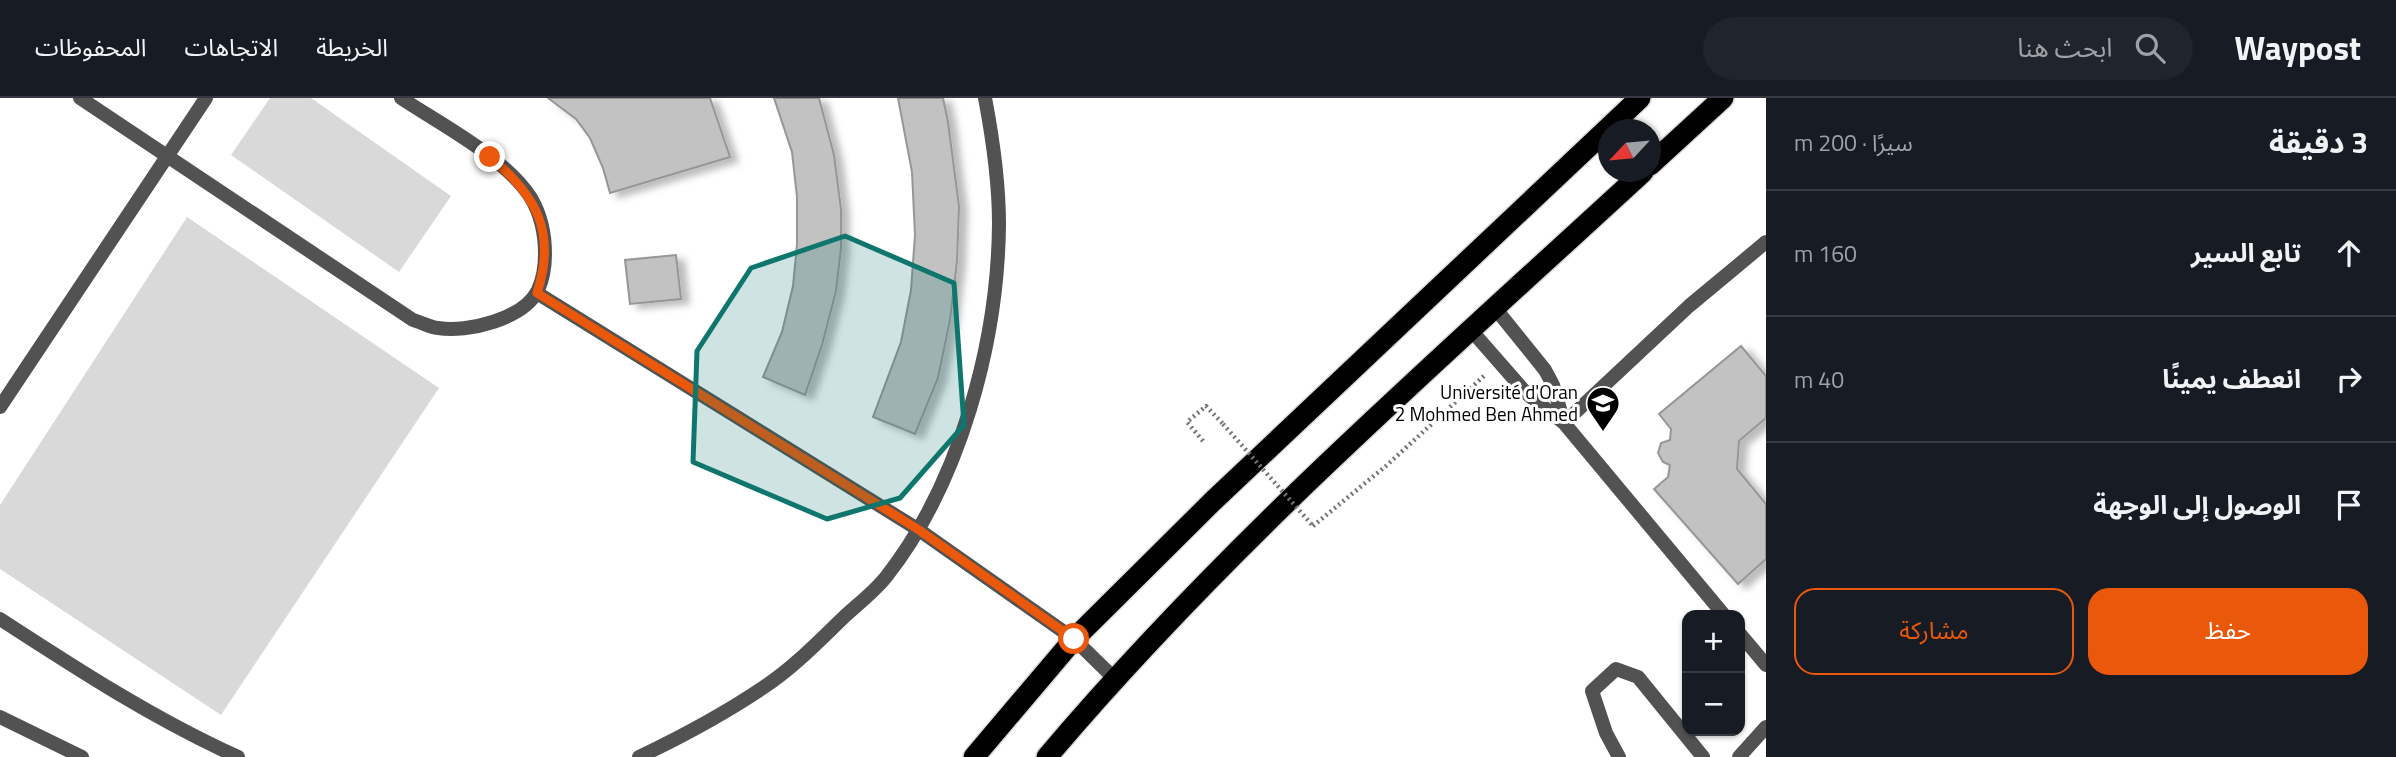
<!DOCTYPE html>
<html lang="ar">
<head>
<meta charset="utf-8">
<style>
	body { margin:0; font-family:"Titillium Web","Noto Sans Arabic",sans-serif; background:#20242c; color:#f1f3f6; direction:rtl }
	.controls { position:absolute; right:21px; bottom:21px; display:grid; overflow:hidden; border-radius:14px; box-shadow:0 2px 5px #0004 }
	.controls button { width:63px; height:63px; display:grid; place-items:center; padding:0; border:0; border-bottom:2px solid #363941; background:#171b24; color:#f1f3f6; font:35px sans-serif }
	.compass { position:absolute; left:1598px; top:21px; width:63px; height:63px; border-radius:50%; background:#171b24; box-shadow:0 2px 5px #0004; rotate:244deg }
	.stop { position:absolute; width:21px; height:21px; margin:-16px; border:5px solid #ea580c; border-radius:50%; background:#fff }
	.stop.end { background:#ea580c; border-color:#fff; box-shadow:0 2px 7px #0008 }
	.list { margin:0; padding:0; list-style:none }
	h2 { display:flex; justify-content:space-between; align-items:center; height:91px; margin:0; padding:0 28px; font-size:30px }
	h2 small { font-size:23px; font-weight:400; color:#9ea1a6 }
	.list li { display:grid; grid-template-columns:46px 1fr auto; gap:21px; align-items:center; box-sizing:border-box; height:126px; padding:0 28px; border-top:2px solid #363941 }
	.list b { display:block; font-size:26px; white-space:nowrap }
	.list em { font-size:23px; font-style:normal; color:#9ea1a6 }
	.actions { display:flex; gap:14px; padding:21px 28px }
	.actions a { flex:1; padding:16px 0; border:2px solid #ea580c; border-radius:21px; text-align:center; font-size:24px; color:#ea580c }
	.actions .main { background:#ea580c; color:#fff }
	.icon { flex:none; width:38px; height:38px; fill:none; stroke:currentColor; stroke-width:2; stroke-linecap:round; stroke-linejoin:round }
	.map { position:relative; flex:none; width:1766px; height:659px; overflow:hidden; direction:ltr }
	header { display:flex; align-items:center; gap:42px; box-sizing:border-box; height:98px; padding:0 35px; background:#171b24; border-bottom:2px solid #363941 }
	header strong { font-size:33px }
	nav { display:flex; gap:38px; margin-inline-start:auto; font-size:24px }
	.search { width:490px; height:63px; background:#20242c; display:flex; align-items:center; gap:18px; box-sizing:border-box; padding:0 24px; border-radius:38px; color:#9ea1a6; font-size:26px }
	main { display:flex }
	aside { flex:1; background:#171b24 }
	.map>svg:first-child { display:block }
</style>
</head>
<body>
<header>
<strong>Waypost</strong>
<div class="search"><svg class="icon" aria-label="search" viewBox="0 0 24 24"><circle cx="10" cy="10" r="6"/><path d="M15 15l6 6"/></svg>ابحث هنا</div>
<nav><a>الخريطة</a><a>الاتجاهات</a><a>المحفوظات</a></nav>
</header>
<main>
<aside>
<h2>3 دقيقة<small>سيرًا · 200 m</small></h2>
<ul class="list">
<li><svg class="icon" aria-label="ahead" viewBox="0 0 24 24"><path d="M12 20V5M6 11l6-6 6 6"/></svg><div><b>تابع السير</b></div><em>160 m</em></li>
<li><svg class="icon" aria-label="right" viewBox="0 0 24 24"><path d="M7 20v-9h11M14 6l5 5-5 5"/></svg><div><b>انعطف يمينًا</b></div><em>40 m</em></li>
<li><svg class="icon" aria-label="arrive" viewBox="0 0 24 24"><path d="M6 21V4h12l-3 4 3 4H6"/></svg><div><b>الوصول إلى الوجهة</b></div></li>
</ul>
<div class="actions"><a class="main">حفظ</a><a>مشاركة</a></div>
</aside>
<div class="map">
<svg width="1766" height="659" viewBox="0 0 1766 659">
	<defs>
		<filter id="shadow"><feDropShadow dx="8" dy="4.5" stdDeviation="3.5" flood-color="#0004"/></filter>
	</defs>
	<rect width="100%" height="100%" fill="#fff"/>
	<path fill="#d9d9d9" d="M270 0H311L451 98 399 174 231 57Z
		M187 119 439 290 221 617 0 471V407Z"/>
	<path fill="#c2c2c2" stroke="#969696" stroke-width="2" filter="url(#shadow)" d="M548 0H710L730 59 610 95 603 70 590 40 576 21Z
		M774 0H819L834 57 841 111V150L836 193 822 247 805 297 763 279 782 234 793 188 797 146V99L792 54Z
		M898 0H943L948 24 959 108 957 163 950 222 938 280 915 336 873 319 901 244 911 192 915 137 912 74Z
		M676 157 681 201 630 206 625 162Z
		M1741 248 1766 278V320L1739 343 1737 371 1766 406V461L1738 486 1654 391 1668 379 1670 367 1663 364 1658 355 1661 345 1670 342 1671 331 1659 316Z"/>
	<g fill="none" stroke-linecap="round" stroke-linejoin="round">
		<defs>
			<path id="highway" d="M1650 67 1723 0
				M974 659 1074 541 1213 403 1640 0
				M1047 659C1227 446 1439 262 1643 74"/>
		</defs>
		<use href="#highway" stroke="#dbdbdb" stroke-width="24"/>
		<path stroke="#747474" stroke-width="4.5" stroke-dasharray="2 3.5" stroke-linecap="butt" d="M1203 343 1187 324 1206 308 1223 326
			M1313 428 1386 368 1485 277"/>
		<path stroke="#525252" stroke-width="14" d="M80 0 413 222C421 224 429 229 438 230 467 235 524 221 538 192 543 181 545 169 545 156 545 137 541 117 531 100 506 60 440 26 401 0
			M537 195 919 432 1074 541 1116 582
			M1495 210 1545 272 1553 287 1564 325
			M1471 232 1527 296 1564 325 1724 517
			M0 309 206 0
			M1564 325 1689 208 1766 144
			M0 521C77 571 154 621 238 659
			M1740 536 1766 567
			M0 619 82 659
			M639 659C683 638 724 616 764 589 793 570 819 543 844 519 858 506 874 494 886 479 960 385 998 244 999 126 999 83 993 42 985 0
			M1619 659 1606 635 1592 593 1616 571 1638 579 1703 659
			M1739 659 1766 629"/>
		<use href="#highway" stroke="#000" stroke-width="21"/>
		<path stroke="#747474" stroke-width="4.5" stroke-dasharray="2 3.5" stroke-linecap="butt" d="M1223 326 1313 428"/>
	</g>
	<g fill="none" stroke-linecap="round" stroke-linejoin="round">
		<path stroke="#ea580c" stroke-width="9" d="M490 59C536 97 557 134 537 195L919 432 1074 541"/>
	</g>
	<path fill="#0f766e" fill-opacity="0.2" stroke="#0f766e" stroke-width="5" stroke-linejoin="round" d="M845 138 954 185 964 327 900 400 827 421 693 364 697 253 751 170Z"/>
	<defs>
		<symbol id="university-pin" viewBox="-11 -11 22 30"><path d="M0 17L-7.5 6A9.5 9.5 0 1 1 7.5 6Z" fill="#000" stroke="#fff"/><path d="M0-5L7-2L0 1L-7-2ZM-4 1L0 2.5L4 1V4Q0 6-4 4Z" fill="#fff"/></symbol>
	</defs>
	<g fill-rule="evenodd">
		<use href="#university-pin" x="1584" y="286" width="38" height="52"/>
	</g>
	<g text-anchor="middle" stroke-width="6" stroke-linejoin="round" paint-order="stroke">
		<g font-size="19" fill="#000" stroke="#fff" text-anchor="end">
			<text x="1578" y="301">Université d'Oran<tspan x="1578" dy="22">2 Mohmed Ben Ahmed</tspan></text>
		</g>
	</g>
</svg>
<div class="controls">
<button>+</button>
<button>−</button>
</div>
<svg class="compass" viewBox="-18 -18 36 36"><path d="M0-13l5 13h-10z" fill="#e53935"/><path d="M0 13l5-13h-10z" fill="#9ea1a6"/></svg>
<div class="stop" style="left:1074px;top:541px"></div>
<div class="stop end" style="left:490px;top:59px"></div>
</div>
</main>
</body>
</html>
